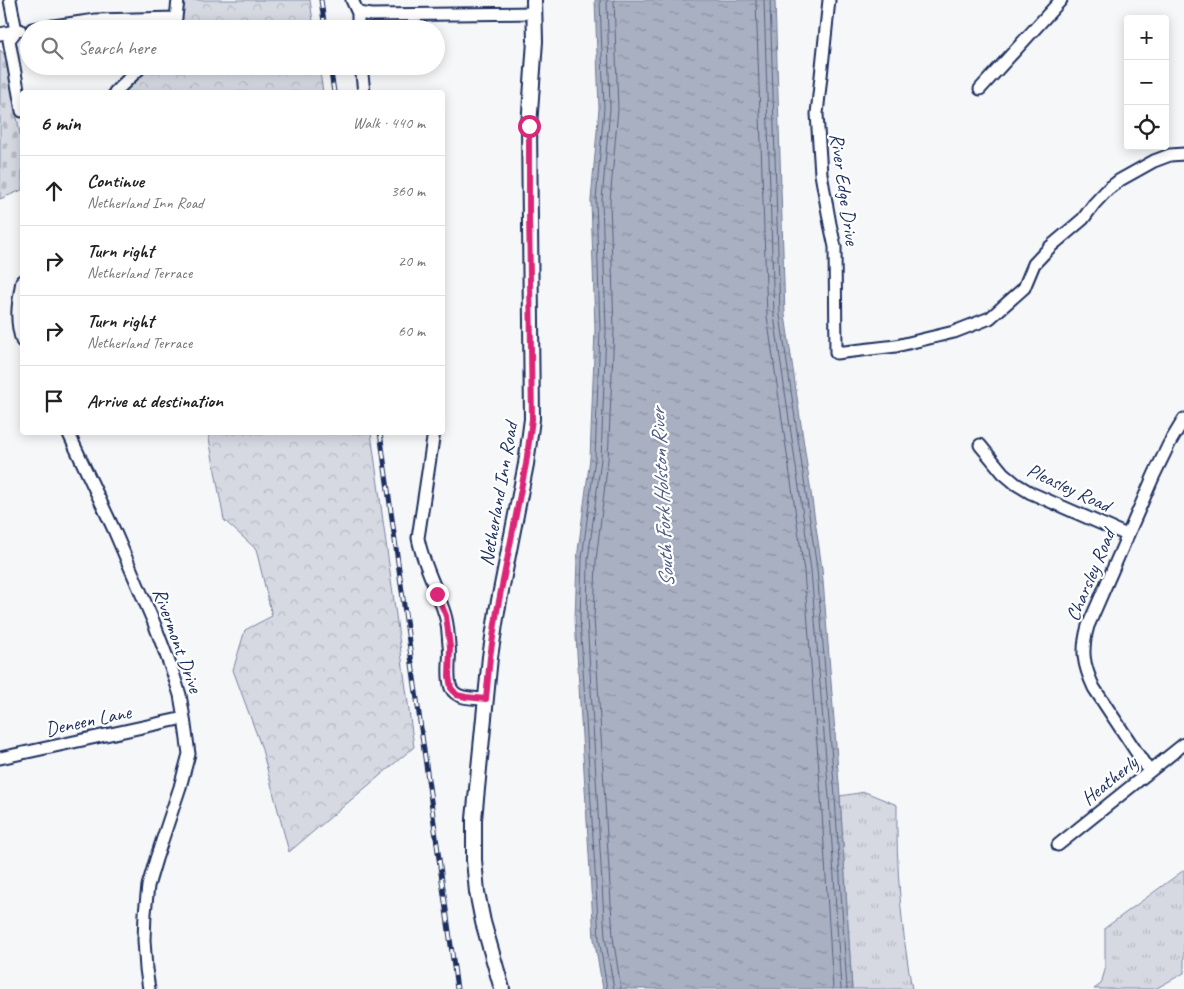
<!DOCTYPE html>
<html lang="en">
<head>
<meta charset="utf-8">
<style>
	body { margin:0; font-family:Caveat,sans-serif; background:#f2f2f2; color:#222 }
	.controls { position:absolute; right:15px; top:15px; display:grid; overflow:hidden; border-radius:5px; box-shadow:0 2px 12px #0003 }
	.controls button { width:45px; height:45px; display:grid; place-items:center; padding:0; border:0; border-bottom:1px solid #e0e0e0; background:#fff; color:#222; font:25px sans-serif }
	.stop { position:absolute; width:15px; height:15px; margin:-11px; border:4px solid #db2777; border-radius:50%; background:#fff }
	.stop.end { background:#db2777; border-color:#fff; box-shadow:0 1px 5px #0008 }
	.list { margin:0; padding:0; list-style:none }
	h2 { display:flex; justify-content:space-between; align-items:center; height:65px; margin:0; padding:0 20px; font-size:21px }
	h2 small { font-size:16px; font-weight:400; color:#767676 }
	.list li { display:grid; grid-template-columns:32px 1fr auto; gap:15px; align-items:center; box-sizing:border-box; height:70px; padding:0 20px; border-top:1px solid #e0e0e0 }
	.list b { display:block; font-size:19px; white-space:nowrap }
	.list p { margin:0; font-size:16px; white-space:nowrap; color:#767676 }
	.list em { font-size:16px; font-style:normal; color:#767676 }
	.icon { flex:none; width:28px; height:28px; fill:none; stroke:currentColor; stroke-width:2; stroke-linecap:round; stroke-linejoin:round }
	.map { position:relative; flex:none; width:1184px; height:989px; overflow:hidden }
	.search { position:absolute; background:#fff; box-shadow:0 2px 12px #0003; left:20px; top:20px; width:425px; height:55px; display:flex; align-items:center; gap:12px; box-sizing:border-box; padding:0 18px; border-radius:28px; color:#767676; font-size:19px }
	.panel { position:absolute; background:#fff; box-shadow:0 2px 12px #0003; left:20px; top:90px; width:425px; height:345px; border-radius:5px }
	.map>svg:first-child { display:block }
</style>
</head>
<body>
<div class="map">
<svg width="1184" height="989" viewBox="0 0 1184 989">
	<defs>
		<pattern id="grass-tufts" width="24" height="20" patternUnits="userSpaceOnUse" patternTransform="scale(1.25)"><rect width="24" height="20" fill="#d6d9e2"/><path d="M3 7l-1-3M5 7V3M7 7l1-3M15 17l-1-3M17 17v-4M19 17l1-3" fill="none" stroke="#b7bbc4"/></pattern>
		<pattern id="forest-crowns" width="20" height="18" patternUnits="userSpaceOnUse" patternTransform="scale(1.25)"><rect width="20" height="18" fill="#d6d9e2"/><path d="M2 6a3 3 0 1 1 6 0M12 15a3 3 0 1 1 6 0" fill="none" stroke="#b7bbc4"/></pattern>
		<pattern id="cemetery-stones" width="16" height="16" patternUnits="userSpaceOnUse" patternTransform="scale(1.25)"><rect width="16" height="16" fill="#d6d9e2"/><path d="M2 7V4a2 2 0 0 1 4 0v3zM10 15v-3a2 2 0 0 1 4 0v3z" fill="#b7bbc4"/></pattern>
		<pattern id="water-ripples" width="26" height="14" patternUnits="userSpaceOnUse" patternTransform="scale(1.25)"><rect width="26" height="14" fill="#a9b0c1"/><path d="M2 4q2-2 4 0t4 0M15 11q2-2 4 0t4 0" fill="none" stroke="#8990a0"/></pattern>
	</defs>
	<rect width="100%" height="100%" fill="#f6f7f9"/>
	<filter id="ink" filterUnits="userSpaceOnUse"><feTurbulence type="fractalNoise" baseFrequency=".02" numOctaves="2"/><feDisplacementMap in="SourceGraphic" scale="10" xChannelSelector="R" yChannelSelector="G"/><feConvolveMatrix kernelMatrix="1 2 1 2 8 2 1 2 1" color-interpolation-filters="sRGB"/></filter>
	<g filter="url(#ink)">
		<path fill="url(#grass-tufts)" stroke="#7884a0" d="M865 792 897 805C896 867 901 928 912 989H852L840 796Z
			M1184 870V973L1155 989H1094L1101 984 1105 970V928Z"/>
		<path fill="url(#forest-crowns)" stroke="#7884a0" d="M181 0H310L314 29H169Z
			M142 66H319L323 92H115Z
			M208 433H371L414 747 289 852 261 746 233 670 245 630 272 616 256 549 224 520Z"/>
		<path fill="url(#cemetery-stones)" stroke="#7884a0" d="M0 50 6 56 22 145V190L0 199Z"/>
		<path fill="url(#water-ripples)" stroke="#707c99" d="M595 0H775L785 315 822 568 840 796 852 989H603L594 939 575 619 577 559 590 458 595 329 591 200 599 108Z"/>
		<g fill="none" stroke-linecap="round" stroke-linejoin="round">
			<path stroke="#546386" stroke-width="1" d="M600 0 604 108 596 200 600 330 595 458 582 559 580 618 599 938 607 989
				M607 0 610 108 602 200 606 330 601 459 588 560 587 618 605 937 614 989
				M614 0 618 109 610 201 614 330 608 460 596 560 594 618 613 937 621 989
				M756 0 767 316 804 571 821 797 833 989
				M764 0 774 316 811 570 829 797 841 989
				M770 0 780 315 817 569 835 797 847 989"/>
			<defs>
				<path id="minor" d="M10 0 16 31 9 40 22 111
					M352 0 358 13 372 15 534 13
					M829 0 817 114 821 174 830 224 835 247 836 353 896 346 954 332 990 318 1024 288 1034 264 1050 247 1083 219 1094 204 1108 189 1120 180 1154 161 1170 155 1184 154
					M358 13V29
					M32 29 96 20 176 18
					M169 29 176 18 178 0
					M0 34 20 30
					M361 66 364 92
					M980 89 1061 0
					M115 92 142 66
					M22 281C18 304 15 319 22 341
					M68 432 114 530 154 623 173 673 180 695 184 718 189 754 180 787 156 859 148 886 145 913 144 940 146 969 149 989
					M434 432 418 538C423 565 437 588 445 615 448 624 448 635 449 645 451 658 446 675 451 688 457 700 475 698 486 699
					M980 445 1003 473 1016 484 1031 493 1127 535
					M0 758 184 718
					M1149 771 1094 688C1083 664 1081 651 1088 626L1154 475 1169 444 1184 419
					M1058 845 1184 744"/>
				<path id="major" d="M502 989 483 922 477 892 474 860V819L490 657 497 611 526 464 532 419 529 126 535 41 534 0"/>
			</defs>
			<use href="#minor" stroke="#1b2f5e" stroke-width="15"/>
			<use href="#major" stroke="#1b2f5e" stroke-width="18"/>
			<use href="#minor" stroke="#fff" stroke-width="11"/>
			<use href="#major" stroke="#fff" stroke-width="14"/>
			<defs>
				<path id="rail" d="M321 0 325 29
					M330 66 334 92
					M380 432 457 989"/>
			</defs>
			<use href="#rail" stroke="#1b2f5e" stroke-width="5"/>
			<use href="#rail" stroke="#fff" stroke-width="3" stroke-dasharray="9" stroke-linecap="butt"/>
		</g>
	</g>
	<g fill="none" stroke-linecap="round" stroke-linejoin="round" filter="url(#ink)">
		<path stroke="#db2777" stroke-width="6" d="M437 594 446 616 450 647 449 676 451 688 457 695 466 697 486 699 490 657 497 611 526 464 532 419 529 210V126"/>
	</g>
	<g text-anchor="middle" stroke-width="4.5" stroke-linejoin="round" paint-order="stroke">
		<g font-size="20" fill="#1b2f5e" stroke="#fff">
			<text transform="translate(845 189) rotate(82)" y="7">River Edge Drive</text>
			<text transform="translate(1069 487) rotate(25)" y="7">Pleasley Road</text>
			<text transform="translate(498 494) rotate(-80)" y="7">Netherland Inn Road</text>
			<text transform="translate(1090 575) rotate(-67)" y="7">Charsley Road</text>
			<text transform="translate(178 640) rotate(70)" y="7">Rivermont Drive</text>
			<text transform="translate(88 720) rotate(-12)" y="7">Deneen Lane</text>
			<text transform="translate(1109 780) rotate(-39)" y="7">Heatherly</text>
		</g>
		<g font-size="21" font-style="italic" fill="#4d5c81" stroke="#fff">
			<text transform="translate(662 498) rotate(-93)" y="7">South Fork Holston River</text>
		</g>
	</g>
</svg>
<div class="controls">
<button>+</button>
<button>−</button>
<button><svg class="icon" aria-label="locate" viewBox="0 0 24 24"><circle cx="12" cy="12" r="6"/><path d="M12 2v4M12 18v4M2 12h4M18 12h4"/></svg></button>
</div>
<div class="stop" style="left:529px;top:126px"></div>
<div class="stop end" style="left:437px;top:594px"></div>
<div class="search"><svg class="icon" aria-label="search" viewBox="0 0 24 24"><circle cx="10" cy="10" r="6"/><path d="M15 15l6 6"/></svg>Search here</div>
<section class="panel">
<h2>6 min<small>Walk · 440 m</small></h2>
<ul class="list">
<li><svg class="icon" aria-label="ahead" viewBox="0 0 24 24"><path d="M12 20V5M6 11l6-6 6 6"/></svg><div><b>Continue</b><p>Netherland Inn Road</p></div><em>360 m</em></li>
<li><svg class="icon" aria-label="right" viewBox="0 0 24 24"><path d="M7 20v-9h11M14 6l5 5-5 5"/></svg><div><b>Turn right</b><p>Netherland Terrace</p></div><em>20 m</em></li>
<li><svg class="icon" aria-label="right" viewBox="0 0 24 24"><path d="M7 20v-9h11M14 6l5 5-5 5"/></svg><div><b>Turn right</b><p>Netherland Terrace</p></div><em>60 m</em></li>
<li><svg class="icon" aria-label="arrive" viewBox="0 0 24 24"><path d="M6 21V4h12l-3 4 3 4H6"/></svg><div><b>Arrive at destination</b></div></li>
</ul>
</section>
</div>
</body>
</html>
